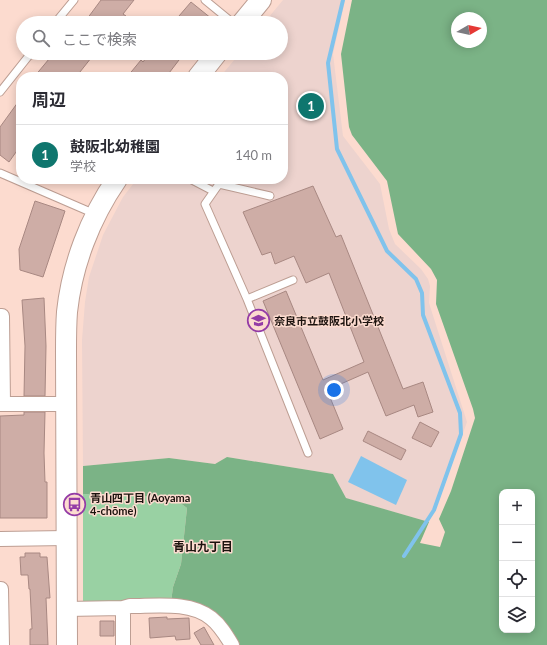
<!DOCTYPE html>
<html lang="ja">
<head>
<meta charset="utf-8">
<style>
	body { margin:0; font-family:Lato,"Noto Sans JP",sans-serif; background:#f7f7f7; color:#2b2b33 }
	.controls { position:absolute; right:12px; bottom:12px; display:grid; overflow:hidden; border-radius:8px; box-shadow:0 2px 10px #0003 }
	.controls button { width:36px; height:36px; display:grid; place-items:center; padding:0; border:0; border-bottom:1px solid #e1e1e2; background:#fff; color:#2b2b33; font:20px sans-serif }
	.compass { position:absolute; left:451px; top:12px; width:36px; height:36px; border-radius:50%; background:#fff; box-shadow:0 2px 10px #0003; rotate:81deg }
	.you { position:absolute; left:334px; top:390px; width:14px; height:14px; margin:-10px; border:3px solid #fff; border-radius:50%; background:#1a73e8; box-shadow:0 0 0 6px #1a73e833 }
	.badge { display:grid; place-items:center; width:26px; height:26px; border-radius:50%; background:#0f766e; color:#fff; font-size:13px; font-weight:700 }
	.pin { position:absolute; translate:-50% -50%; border:2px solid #fff; box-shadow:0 1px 4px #0006 }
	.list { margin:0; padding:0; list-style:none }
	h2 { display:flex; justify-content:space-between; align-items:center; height:52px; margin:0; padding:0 16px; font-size:17px }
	h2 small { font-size:13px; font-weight:400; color:#7c7c81 }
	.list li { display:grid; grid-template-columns:26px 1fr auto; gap:12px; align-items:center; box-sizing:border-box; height:60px; padding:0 16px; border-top:1px solid #e1e1e2 }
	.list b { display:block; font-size:15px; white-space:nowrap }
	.list p { margin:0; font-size:13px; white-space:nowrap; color:#7c7c81 }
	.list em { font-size:13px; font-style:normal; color:#7c7c81 }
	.icon { flex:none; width:22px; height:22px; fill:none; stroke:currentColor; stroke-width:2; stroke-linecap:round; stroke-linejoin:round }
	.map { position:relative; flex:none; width:547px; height:645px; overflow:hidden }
	.search { position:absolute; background:#fff; box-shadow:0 2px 10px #0003; left:16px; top:16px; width:272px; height:44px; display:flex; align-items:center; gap:10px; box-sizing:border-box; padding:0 14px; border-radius:22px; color:#7c7c81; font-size:15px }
	.panel { position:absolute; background:#fff; box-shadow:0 2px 10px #0003; left:16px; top:72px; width:272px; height:112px; border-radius:16px }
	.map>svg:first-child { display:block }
</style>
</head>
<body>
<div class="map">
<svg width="547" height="645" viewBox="0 0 547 645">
	<rect width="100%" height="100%" fill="#fcdbcf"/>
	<path fill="#edd3ce" d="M283 0H345L333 54 343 136 380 184 389 229 395 244 421 269 428 279 430 286 429 303 467 422 439 500 429 522 345 498 333 474 227 457 215 464 169 458 83 466 82 340 85 302 89 277 103 235 123 197 137 179H283V77H220L240 53H281V23H264Z"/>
	<path fill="#99d1a3" d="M83 494 172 497 187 508 181 564 173 587 171 602H83Z"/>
	<path fill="#7bb386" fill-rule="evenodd" d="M352 0H547V645H236L227 627 171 602 173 587 181 564 187 508 172 497 83 494V466L169 458 215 464 227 457 333 474 346 498 429 522 420 543 440 547 445 532 439 519 451 491 475 418 473 409 436 304 437 280 431 269 398 234 387 181 352 135 349 127 341 54ZM457 18H481V42H457ZM502 492H532V630H502Z"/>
	<path fill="#80c3ec" d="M361 456 407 480 396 505 348 482Z"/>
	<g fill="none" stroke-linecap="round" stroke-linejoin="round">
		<path stroke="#80c3ec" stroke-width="4" d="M343 0 328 63 337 149 387 251 416 279 422 293 423 315 460 413 461 434 434 510 404 556"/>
	</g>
	<path fill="#ceada6" stroke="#a88882" d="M101 0H134L123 14 126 16 120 23H84Z
		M191 2 217 23H173Z
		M54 53H95L76 77H34Z
		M150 53H181L177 58 179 60 166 77H127L141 60 143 62Z
		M21 98V145L9 162 0 155V127Z
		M313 186 336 237 341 235 403 389 423 382 433 412 418 417 414 405 386 416 368 372 327 390 343 429 320 439 263 301 286 291 323 380 364 362 329 273 306 283 294 256 275 264 271 252 262 255 243 212Z
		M35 201 65 211 43 277 20 270 19 249Z
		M44 298 46 346 45 396H24L25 346 22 300Z
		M24 412H45L44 453 45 482H47V518H0V416L24 415Z
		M420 422 439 432 431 447 412 438Z
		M368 431 406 450 401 460 363 441Z
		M25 553H40V557H47L50 598H46L48 645H30V629H32L30 589H29L28 575H21L20 557H25Z
		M167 617V619L189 618 190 639 176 640 175 636 150 638 149 618Z
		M100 621H114V636H100Z
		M204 627 214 645H201L194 633Z"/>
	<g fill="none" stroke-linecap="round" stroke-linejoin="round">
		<defs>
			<path id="lane" d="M205 0 233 23
				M55 23 74 0
				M0 92 31 53
				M0 173 95 214
				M190 179 213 191
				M270 196 219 184 205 204 247 299 308 453
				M247 299 293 280"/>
			<path id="street" d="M0 316H2L3 404
				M0 404H66
				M0 539 66 538
				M0 589H1L2 645
				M66 609 123 608 130 606C156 606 190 601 211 618 220 625 226 635 232 645
				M123 645V608"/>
			<path id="secondary" d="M242 23 261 0
				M198 77 217 53
				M67 645 66 352C66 339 66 325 67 312 72 265 90 218 117 179"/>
		</defs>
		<use href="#lane" stroke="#bd9e93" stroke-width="9"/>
		<use href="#street" stroke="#bd9e93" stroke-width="16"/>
		<use href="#secondary" stroke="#bd9e93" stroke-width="22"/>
		<use href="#lane" stroke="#fff" stroke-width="7"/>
		<use href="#street" stroke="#fff" stroke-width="14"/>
		<use href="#secondary" stroke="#fff" stroke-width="20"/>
	</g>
	<defs>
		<symbol id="school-ring" viewBox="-11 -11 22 22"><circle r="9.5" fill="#fcdbcf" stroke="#943ba6" stroke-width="1.5"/><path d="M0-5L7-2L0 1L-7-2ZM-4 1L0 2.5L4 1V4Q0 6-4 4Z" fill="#943ba6"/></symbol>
		<symbol id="bus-ring" viewBox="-11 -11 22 22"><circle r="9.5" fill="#fcdbcf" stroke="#943ba6" stroke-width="1.5"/><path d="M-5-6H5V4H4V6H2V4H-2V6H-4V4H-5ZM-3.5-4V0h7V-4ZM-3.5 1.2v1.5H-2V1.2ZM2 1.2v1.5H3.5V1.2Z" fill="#943ba6"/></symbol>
	</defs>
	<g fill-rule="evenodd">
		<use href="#school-ring" x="246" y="308" width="25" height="25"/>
		<use href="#bus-ring" x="62" y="492" width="25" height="25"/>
	</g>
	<g text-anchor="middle" stroke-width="3" stroke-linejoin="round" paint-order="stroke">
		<g font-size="11" font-weight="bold" fill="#1c120e" stroke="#fcdbcf" text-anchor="start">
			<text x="274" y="325">奈良市立鼓阪北小学校</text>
			<text x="90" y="502">青山四丁目 (Aoyama<tspan x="90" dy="13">4-chōme)</tspan></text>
		</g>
		<g font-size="12" font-weight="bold" fill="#1c120e" stroke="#fcdbcf">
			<text x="203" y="551">青山九丁目</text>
		</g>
	</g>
</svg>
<div class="controls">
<button>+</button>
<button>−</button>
<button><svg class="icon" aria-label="locate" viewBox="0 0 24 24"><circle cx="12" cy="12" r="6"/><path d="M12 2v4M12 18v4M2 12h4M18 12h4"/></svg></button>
<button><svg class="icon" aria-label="layers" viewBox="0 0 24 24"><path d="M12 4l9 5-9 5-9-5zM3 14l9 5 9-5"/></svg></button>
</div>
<svg class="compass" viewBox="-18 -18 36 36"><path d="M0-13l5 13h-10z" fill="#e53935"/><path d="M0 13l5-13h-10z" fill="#7c7c81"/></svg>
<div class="you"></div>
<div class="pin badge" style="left:311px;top:106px">1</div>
<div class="search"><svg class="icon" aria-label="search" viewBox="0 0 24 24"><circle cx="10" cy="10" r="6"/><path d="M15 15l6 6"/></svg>ここで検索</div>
<section class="panel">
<h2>周辺<small></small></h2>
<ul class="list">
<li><span class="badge">1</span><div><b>鼓阪北幼稚園</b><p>学校</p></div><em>140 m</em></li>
</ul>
</section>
</div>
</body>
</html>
